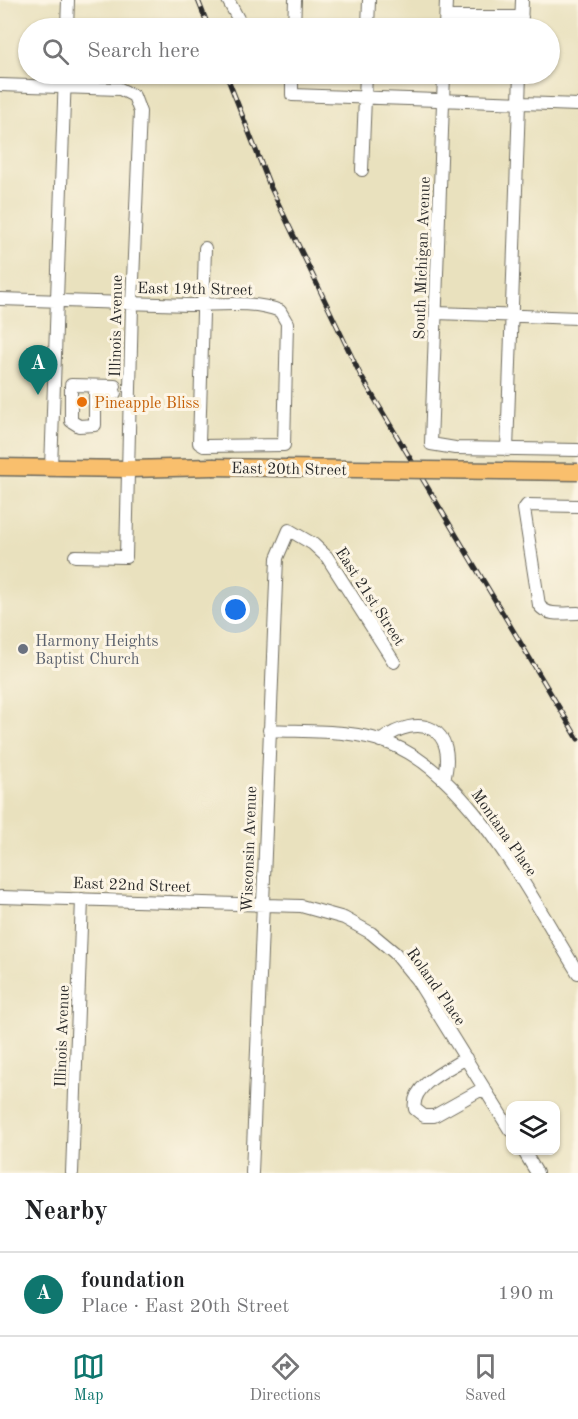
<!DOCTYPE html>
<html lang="en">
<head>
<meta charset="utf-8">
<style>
	body { margin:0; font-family:"Old Standard TT",serif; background:#f2f2f2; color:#202124 }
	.controls { position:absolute; right:18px; bottom:18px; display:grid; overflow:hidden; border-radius:12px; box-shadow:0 2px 4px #0004 }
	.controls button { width:54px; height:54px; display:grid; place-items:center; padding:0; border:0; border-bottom:2px solid #e0e0e0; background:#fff; color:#202124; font:30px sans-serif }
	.you { position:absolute; left:236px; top:610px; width:21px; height:21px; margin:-15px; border:4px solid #fff; border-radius:50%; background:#1a73e8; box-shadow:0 0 0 9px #1a73e833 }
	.badge { display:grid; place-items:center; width:39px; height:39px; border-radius:50%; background:#0f766e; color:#fff; font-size:20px; font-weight:700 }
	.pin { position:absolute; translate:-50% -50px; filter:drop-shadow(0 2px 3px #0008) }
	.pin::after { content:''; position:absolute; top:32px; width:21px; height:18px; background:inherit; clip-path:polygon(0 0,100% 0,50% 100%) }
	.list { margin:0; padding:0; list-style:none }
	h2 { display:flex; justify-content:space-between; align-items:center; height:78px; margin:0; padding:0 24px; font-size:26px }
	h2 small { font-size:20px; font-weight:400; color:#757577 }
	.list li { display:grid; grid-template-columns:39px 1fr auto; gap:18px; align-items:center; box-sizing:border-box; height:84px; padding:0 24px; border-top:2px solid #e0e0e0 }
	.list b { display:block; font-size:22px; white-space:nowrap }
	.list p { margin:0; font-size:20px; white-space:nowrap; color:#757577 }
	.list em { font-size:20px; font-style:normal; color:#757577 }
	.icon { flex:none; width:33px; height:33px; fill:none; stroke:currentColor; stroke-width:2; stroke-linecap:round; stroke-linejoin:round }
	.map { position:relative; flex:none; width:578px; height:1173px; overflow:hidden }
	.search { position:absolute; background:#fff; box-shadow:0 2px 4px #0004; left:18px; right:18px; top:18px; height:66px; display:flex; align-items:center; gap:15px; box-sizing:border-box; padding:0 21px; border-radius:33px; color:#757577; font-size:22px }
	.sheet { height:162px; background:#fff }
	nav { display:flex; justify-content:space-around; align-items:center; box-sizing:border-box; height:84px; border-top:2px solid #e0e0e0; background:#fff; font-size:16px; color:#757577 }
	nav a { display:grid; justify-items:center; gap:3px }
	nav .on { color:#0f766e }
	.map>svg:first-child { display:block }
</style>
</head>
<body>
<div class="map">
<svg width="578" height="1173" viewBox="0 0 578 1173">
	<rect width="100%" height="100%" fill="#fcf5e5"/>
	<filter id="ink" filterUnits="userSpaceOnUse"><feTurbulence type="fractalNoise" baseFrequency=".0167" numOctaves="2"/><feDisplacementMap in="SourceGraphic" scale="12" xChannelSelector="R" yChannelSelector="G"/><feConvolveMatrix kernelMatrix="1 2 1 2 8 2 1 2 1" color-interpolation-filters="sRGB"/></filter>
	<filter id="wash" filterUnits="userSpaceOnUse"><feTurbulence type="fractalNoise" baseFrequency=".008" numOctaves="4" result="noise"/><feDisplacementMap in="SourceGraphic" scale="24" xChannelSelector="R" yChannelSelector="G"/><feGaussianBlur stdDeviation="1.35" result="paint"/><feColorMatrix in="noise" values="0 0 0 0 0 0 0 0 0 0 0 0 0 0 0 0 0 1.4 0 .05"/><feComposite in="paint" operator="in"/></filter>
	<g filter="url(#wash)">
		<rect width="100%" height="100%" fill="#e9e1be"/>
	</g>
	<g filter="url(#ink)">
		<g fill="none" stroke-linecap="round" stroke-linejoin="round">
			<defs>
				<path id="minor" d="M228 0 243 28
					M446 17H522
					M67 28 68 0
					M294 28 295 0
					M368 28 369 0
					M445 28 446 0
					M521 28 522 0
					M292 74V95L578 105
					M444 74 431 444 455 448 578 450
					M0 85 120 89 134 96 140 112 132 304 126 557 75 556
					M362 170 366 74
					M0 299C63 301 126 303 189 305 217 305 254 300 280 311L287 323 284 445 204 446 199 443 205 248
					M436 313 578 318
					M115 393H95V425L79 426 71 421V385L115 386
					M507 450 520 74
					M51 468 65 74
					M578 506 527 505 524 509 539 605C547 617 565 613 578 613
					M269 730C309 732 353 729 391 744 471 776 533 901 578 973
					M380 741C420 711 458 727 444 780
					M0 897 301 906 344 918 371 933 395 953 417 980 510 1130
					M466 1058C449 1069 410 1085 415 1109L424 1116H434L484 1088
					M523 1150 537 1173
					M72 1173 82 899
					M252 1173 277 558 289 530 313 544 327 557 394 662"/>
				<path id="major" d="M0 467 129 469 213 467"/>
			</defs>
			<use href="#minor" stroke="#6e6b5e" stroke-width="14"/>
			<use href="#major" stroke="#6e6b5e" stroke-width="19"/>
			<use href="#minor" stroke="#fff" stroke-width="12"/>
			<use href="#major" stroke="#f9bf6d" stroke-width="16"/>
			<defs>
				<path id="rail" d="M198 0 209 28
					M226 74 270 186 361 376 578 739"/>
			</defs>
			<use href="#rail" stroke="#2b2b2b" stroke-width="5"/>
			<use href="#rail" stroke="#fcf5e5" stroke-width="3" stroke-dasharray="9" stroke-linecap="butt"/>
			<defs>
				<path id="major-bridge" d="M213 467 578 472"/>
			</defs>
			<use href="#major-bridge" stroke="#6e6b5e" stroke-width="19" stroke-linecap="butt"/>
			<use href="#major-bridge" stroke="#f9bf6d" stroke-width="16"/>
		</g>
	</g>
	<circle fill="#e8710a" stroke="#fcf5e5" stroke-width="2" cx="82" cy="402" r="6"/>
	<circle fill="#6b7280" stroke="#fcf5e5" stroke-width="2" cx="23" cy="649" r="6"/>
	<g text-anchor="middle" stroke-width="6" stroke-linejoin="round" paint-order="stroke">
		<g font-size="16" fill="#2b2b2b" stroke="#fcf5e5">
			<text transform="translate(421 258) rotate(-88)" y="6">South Michigan Avenue</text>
			<text transform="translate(195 288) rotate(1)" y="6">East 19th Street</text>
			<text transform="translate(115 326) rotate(-89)" y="6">Illinois Avenue</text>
			<text transform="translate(289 468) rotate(1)" y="6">East 20th Street</text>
			<text transform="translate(371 596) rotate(57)" y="6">East 21st Street</text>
			<text transform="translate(505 832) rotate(55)" y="6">Montana Place</text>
			<text transform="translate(248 849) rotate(-88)" y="6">Wisconsin Avenue</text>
			<text transform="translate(132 884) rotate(2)" y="6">East 22nd Street</text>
			<text transform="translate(437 986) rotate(55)" y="6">Roland Place</text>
			<text transform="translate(61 1036) rotate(-88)" y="6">Illinois Avenue</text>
		</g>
		<g font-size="16" fill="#c56008" stroke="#fcf5e5" text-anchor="start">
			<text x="94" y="408">Pineapple Bliss</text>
		</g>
		<g font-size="16" fill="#5b616d" stroke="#fcf5e5" text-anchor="start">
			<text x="35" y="646">Harmony Heights<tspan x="35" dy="18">Baptist Church</tspan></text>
		</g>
	</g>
</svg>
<div class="controls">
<button><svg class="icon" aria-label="layers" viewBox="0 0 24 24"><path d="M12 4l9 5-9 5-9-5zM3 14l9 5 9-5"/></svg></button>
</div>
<div class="you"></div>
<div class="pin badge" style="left:38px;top:395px">A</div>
<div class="search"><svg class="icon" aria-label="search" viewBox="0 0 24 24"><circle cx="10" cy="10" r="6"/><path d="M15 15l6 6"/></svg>Search here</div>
</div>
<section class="sheet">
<h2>Nearby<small></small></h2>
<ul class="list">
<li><span class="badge">A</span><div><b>foundation</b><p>Place · East 20th Street</p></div><em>190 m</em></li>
</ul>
</section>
<nav>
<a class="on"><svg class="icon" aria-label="map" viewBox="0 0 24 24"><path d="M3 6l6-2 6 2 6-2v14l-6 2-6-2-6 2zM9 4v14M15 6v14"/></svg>Map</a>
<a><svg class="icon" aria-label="directions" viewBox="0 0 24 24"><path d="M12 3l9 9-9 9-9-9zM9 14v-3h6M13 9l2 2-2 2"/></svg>Directions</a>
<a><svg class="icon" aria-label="saved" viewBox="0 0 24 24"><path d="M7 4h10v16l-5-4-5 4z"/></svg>Saved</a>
</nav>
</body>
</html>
